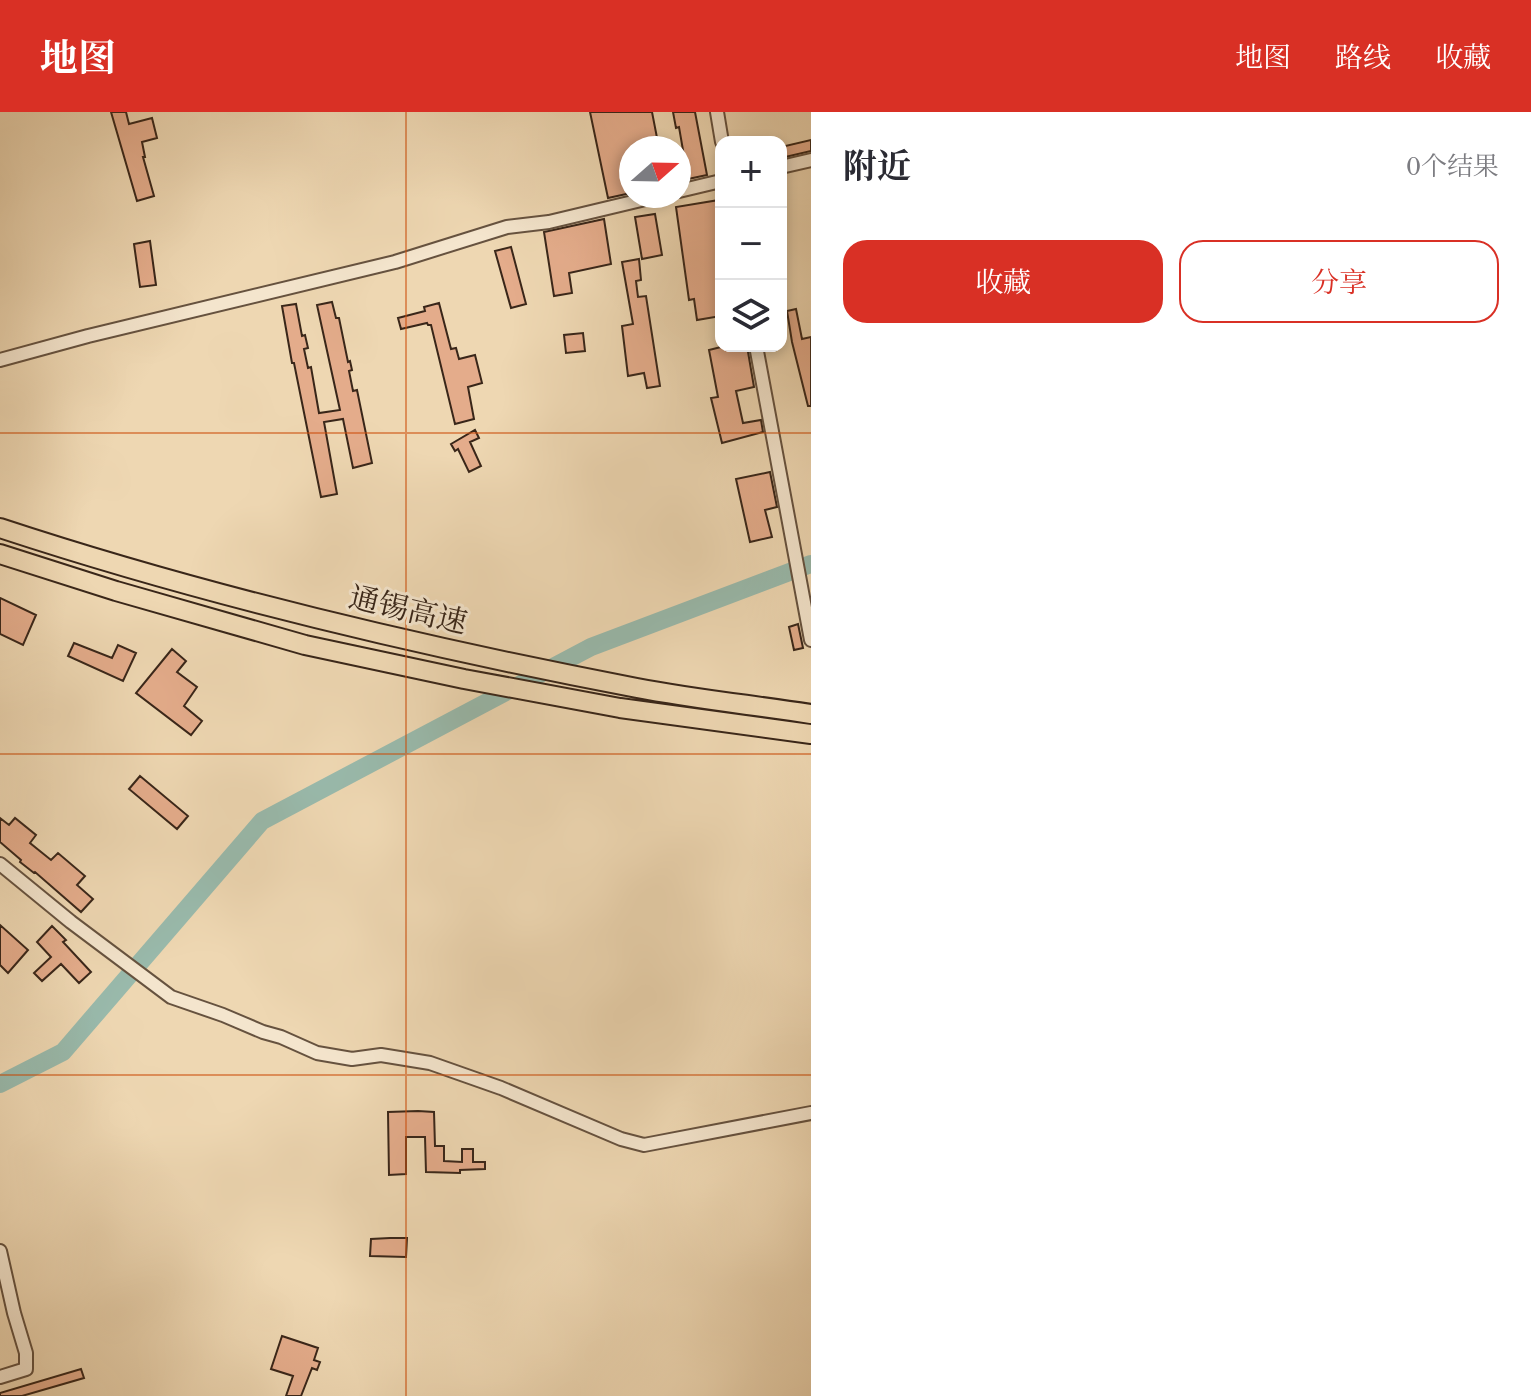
<!DOCTYPE html>
<html lang="zh">
<head>
<meta charset="utf-8">
<style>
	body { margin:0; font-family:"Old Standard TT","Noto Serif SC",serif; background:#f2f2f3; color:#2b2b33 }
	.controls { position:absolute; right:24px; top:24px; display:grid; overflow:hidden; border-radius:16px; box-shadow:0 4px 12px #0003 }
	.controls button { width:72px; height:72px; display:grid; place-items:center; padding:0; border:0; border-bottom:2px solid #e1e1e2; background:#fff; color:#2b2b33; font:40px sans-serif }
	.compass { position:absolute; left:619px; top:24px; width:72px; height:72px; border-radius:50%; background:#fff; box-shadow:0 4px 12px #0003; rotate:70deg }
	.list { margin:0; padding:0; list-style:none }
	h2 { display:flex; justify-content:space-between; align-items:center; height:104px; margin:0; padding:0 32px; font-size:34px }
	h2 small { font-size:26px; font-weight:400; color:#7c7c81 }
	.actions { display:flex; gap:16px; padding:24px 32px }
	.actions a { flex:1; padding:18px 0; border:2px solid #d93025; border-radius:24px; text-align:center; font-size:28px; color:#d93025 }
	.actions .main { background:#d93025; color:#fff }
	.icon { flex:none; width:44px; height:44px; fill:none; stroke:currentColor; stroke-width:2; stroke-linecap:round; stroke-linejoin:round }
	.map { position:relative; flex:none; width:811px; height:1284px; overflow:hidden }
	header { display:flex; align-items:center; gap:48px; box-sizing:border-box; height:112px; padding:0 40px; background:#d93025; color:#fff }
	header strong { font-size:38px }
	nav { display:flex; gap:44px; margin-inline-start:auto; font-size:28px }
	main { display:flex }
	aside { flex:1; background:#fff }
	.map>svg:first-child { display:block }
</style>
</head>
<body>
<header>
<strong>地图</strong>
<nav><a>地图</a><a>路线</a><a>收藏</a></nav>
</header>
<main>
<div class="map">
<svg width="811" height="1284" viewBox="0 0 811 1284">
	<rect width="100%" height="100%" fill="#eed7b2"/>
	<filter id="stains"><feTurbulence type="fractalNoise" baseFrequency=".0025" numOctaves="4"/><feColorMatrix values="0 0 0 0 .2 0 0 0 0 .09 0 0 0 0 .02 0 0 0 .5 -.17"/></filter>
	<radialGradient id="worn" r=".72"><stop offset=".6" stop-color="#630" stop-opacity="0"/><stop offset="1" stop-color="#630" stop-opacity=".3"/></radialGradient>
	<g fill="none" stroke-linecap="round" stroke-linejoin="round">
		<path stroke="#99baac" stroke-width="18" d="M0 972 63 940 262 709 591 535 811 452"/>
	</g>
	<path fill="#e4ac8b" stroke="#392619" stroke-width="2" d="M111 0H126L129 12 152 6 157 26 142 30 145 45H143L154 84 137 89Z
		M590 0H652L659 36H631V81L608 86Z
		M673 0H695L707 63 688 67 679 15 676 16Z
		M811 28V39L781 46V35Z
		M719 88 721 101V204L697 208 694 187 689 188 676 95Z
		M655 102 662 143 642 147 635 105Z
		M604 107 611 152 569 161 572 181 554 184 544 120Z
		M150 129 156 173 140 175 134 132Z
		M511 135 526 192 511 196 495 139Z
		M639 147 641 168 636 169 638 185 646 184 660 274 647 276 644 261 628 264 622 214 633 212 622 150Z
		M332 190 336 206H339L348 250 350 249 352 258 349 259 353 279 357 278 372 351 353 356 343 307 324 310 337 382 321 385 294 251H292L282 194 296 192 302 224 305 223 308 236 304 237 308 256 311 255 319 301 340 298 317 193Z
		M439 191 451 237 456 236 459 247 475 243 482 271 468 275 474 307 455 312 431 213H428L427 211 401 217 398 206 425 199 424 195Z
		M796 197 802 227 811 225V294H808L792 230 787 199Z
		M583 221 585 239 566 241 564 223Z
		M725 234H747L754 275 736 279 743 311 761 308 763 320 722 331 711 286 718 285 709 238Z
		M475 318 479 326 470 330 481 354 469 360 458 337 455 339 451 332Z
		M770 360 777 395 765 398 772 425 750 430 736 367Z
		M0 486 36 503 23 533 0 522Z
		M798 512 803 536 794 538 789 515Z
		M74 531 112 546 118 533 136 541 123 569 68 544Z
		M172 537 186 549 177 560 197 575 184 594 202 609 191 623 136 581Z
		M140 664 188 704 177 717 129 677Z
		M0 706 9 713 15 706 36 723 30 731 51 748 58 741 85 764 77 773 93 787 81 800 35 760 34 761 20 750 21 748 0 730Z
		M0 813 28 838 8 861 0 853Z
		M52 814 66 828 63 830 91 860 79 871 61 852 42 869 34 861 51 845 37 830Z
		M418 999 434 1000 435 1034H444V1049L462 1050V1037H473V1050H485V1057L460 1058V1061L426 1060 425 1025H406V1062L389 1063 388 1000Z
		M390 1126H407L406 1145 370 1144 371 1127Z
		M282 1224 318 1236 314 1248 320 1250 317 1258 312 1256 301 1284H286L293 1264 271 1257Z
		M81 1257 84 1266 22 1284H0V1281Z"/>
	<g fill="none" stroke-linecap="round" stroke-linejoin="round">
		<defs>
			<path id="minor" d="M717 0 722 30
				M781 55 811 48
				M679 79 721 69
				M756 234 811 528
				M0 248 88 224 395 150 507 115 549 110 658 84
				M0 752 71 810 171 885 223 903 263 920 281 925 317 941 352 947 381 943 430 951 501 976 621 1027 644 1033 811 1001
				M0 1139 14 1201 26 1241V1257L0 1265"/>
			<path id="highway" d="M0 416C206 484 423 535 637 576 694 587 753 593 811 602
				M0 442 116 479 305 533 464 567 620 596 811 622"/>
		</defs>
		<use href="#minor" stroke="#66523f" stroke-width="16"/>
		<use href="#highway" stroke="#392619" stroke-width="22"/>
		<use href="#minor" stroke="#f4e5cd" stroke-width="12"/>
		<use href="#highway" stroke="#eed7b2" stroke-width="18"/>
	</g>
	<path fill="none" stroke="#ce510e" stroke-width="2" stroke-opacity="0.55" d="M406 0V1284M0 321H811M0 642H811M0 963H811"/>
	<g text-anchor="middle" stroke-width="6" stroke-linejoin="round" paint-order="stroke">
		<g font-size="30" fill="#392619" stroke="#f4e5cd">
			<text transform="translate(408 498) rotate(13)" y="10">通锡高速</text>
		</g>
	</g>
	<rect width="100%" height="100%" filter="url(#stains)"/>
	<rect width="100%" height="100%" fill="url(#worn)"/>
</svg>
<div class="controls">
<button>+</button>
<button>−</button>
<button><svg class="icon" aria-label="layers" viewBox="0 0 24 24"><path d="M12 4l9 5-9 5-9-5zM3 14l9 5 9-5"/></svg></button>
</div>
<svg class="compass" viewBox="-18 -18 36 36"><path d="M0-13l5 13h-10z" fill="#e53935"/><path d="M0 13l5-13h-10z" fill="#7c7c81"/></svg>
</div>
<aside>
<h2>附近<small>0个结果</small></h2>
<ul class="list">
</ul>
<div class="actions"><a class="main">收藏</a><a>分享</a></div>
</aside>
</main>
</body>
</html>
